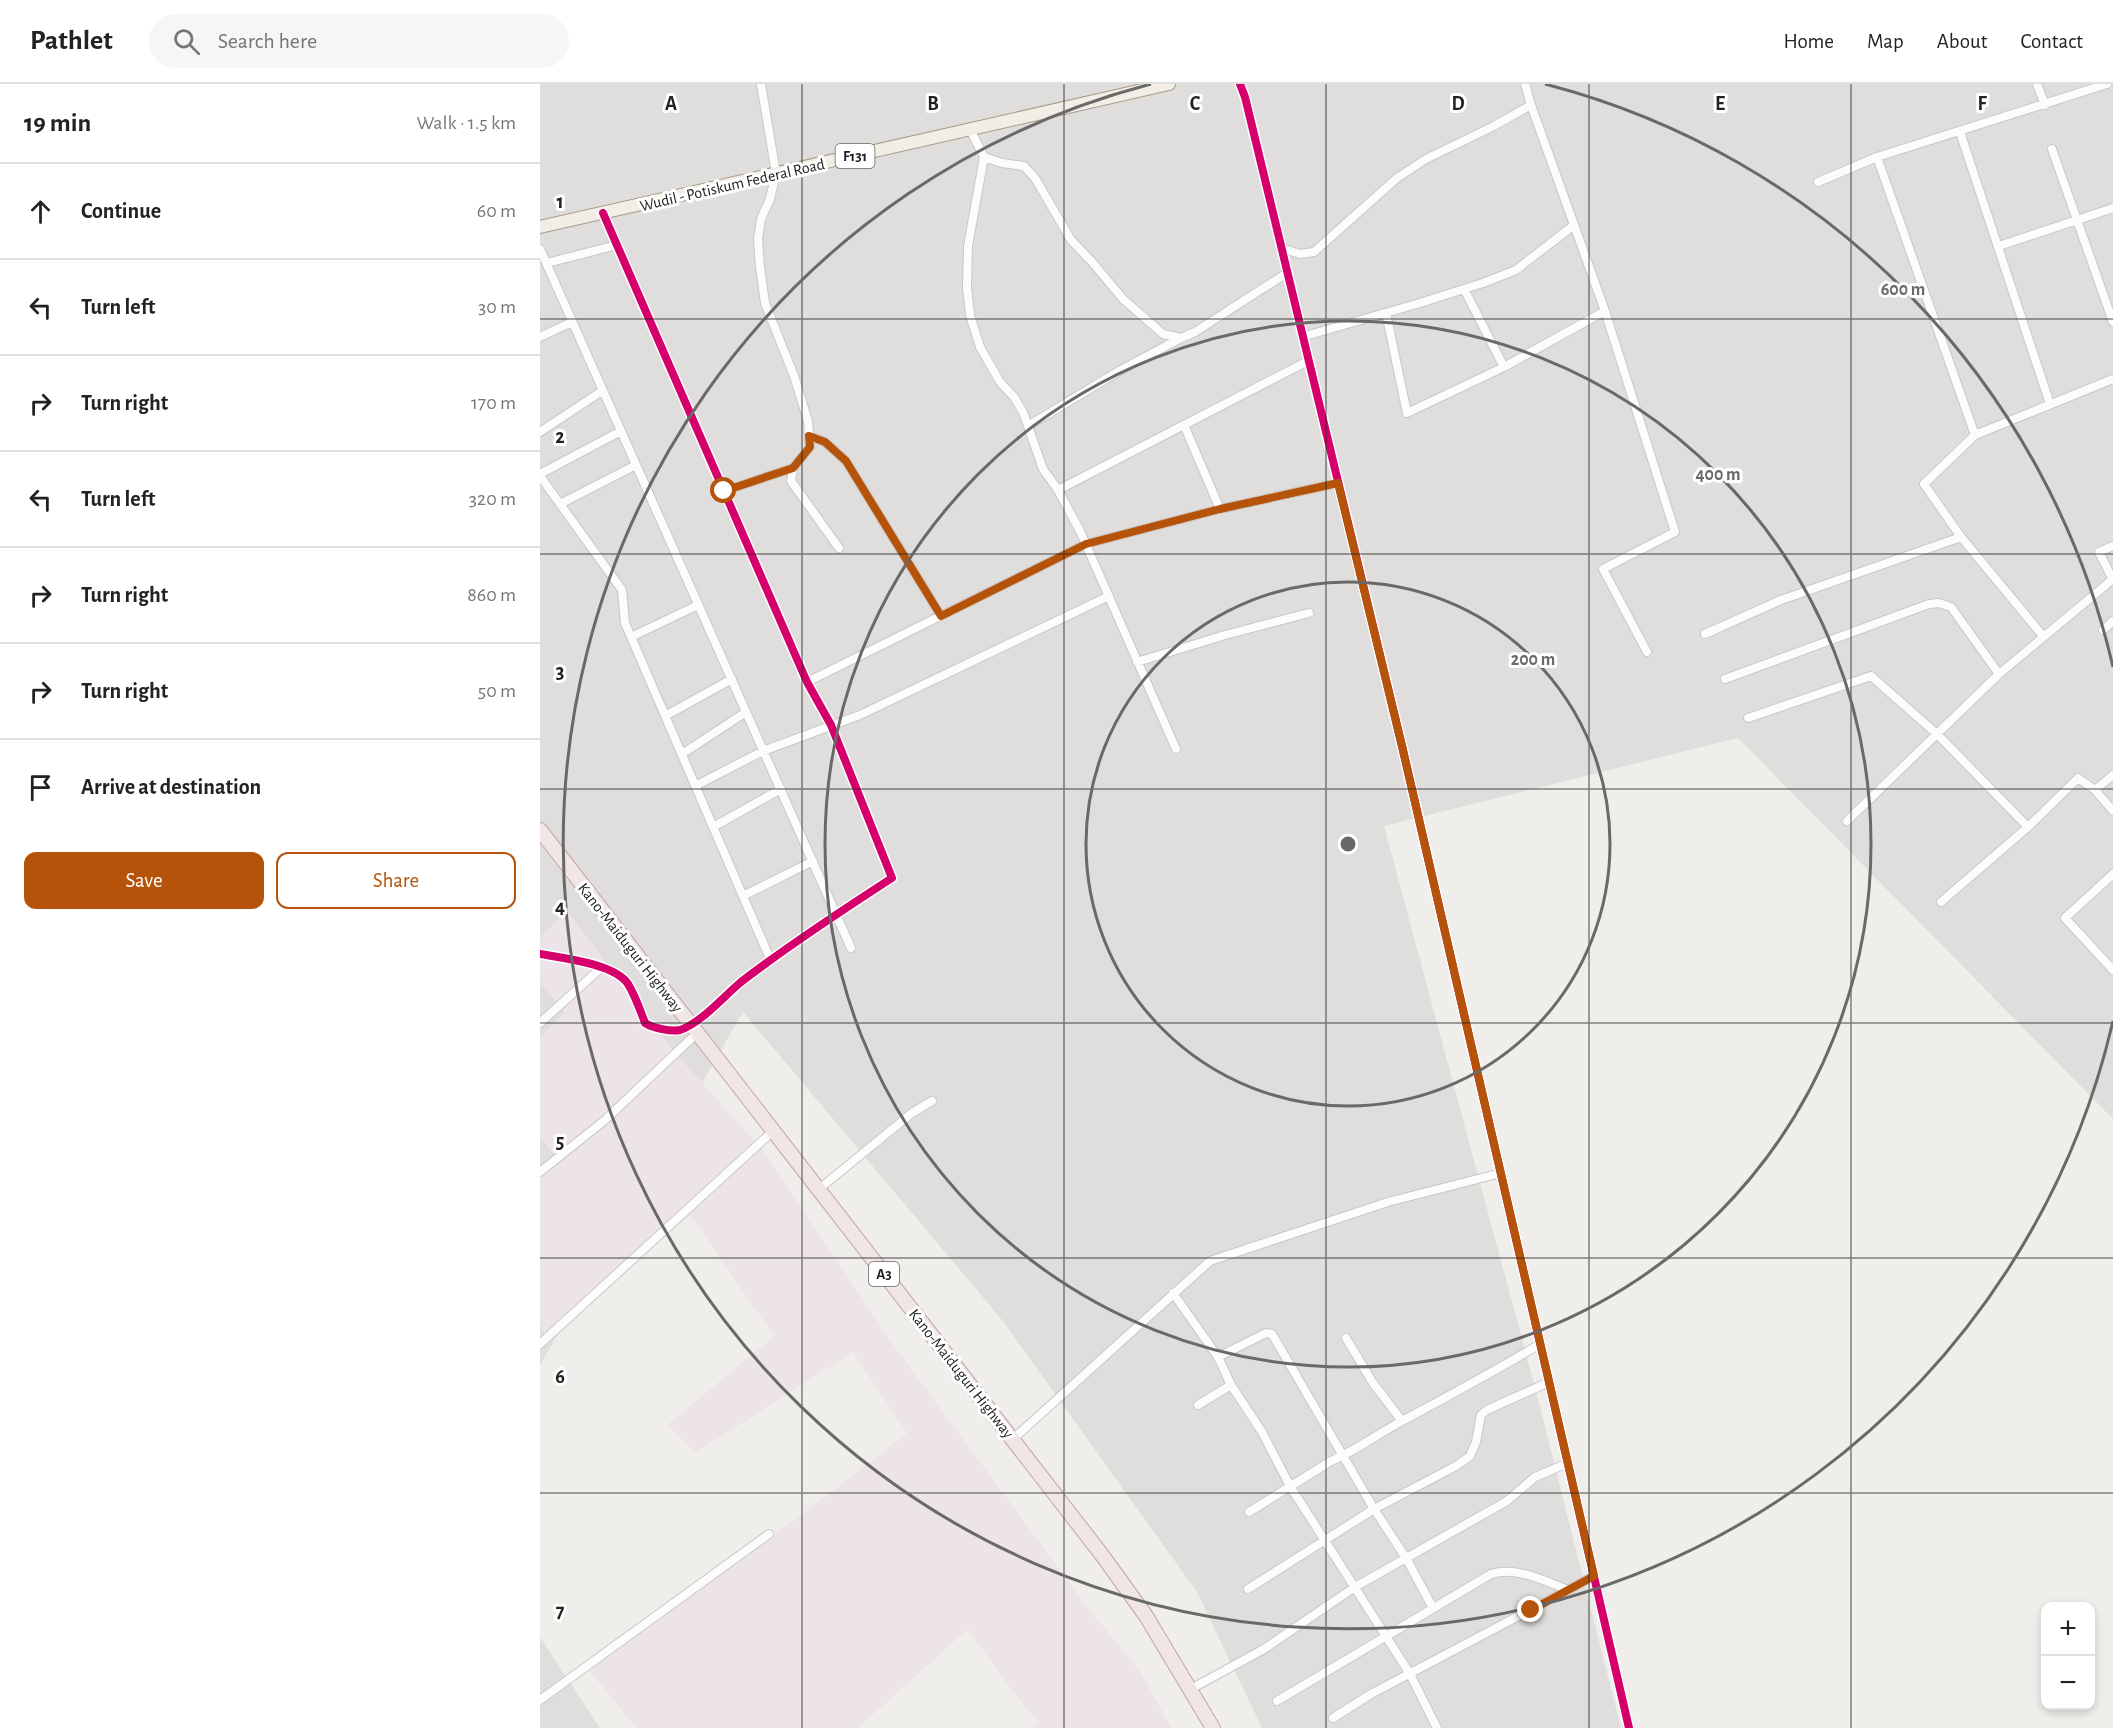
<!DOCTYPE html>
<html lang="en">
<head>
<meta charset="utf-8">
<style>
	body { margin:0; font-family:"Alegreya Sans",sans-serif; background:#f6f6f6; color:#222 }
	.controls { position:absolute; right:18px; bottom:18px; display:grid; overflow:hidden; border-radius:12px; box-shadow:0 3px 9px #0003 }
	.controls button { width:54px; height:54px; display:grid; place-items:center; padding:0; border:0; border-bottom:2px solid #e0e0e0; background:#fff; color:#222; font:30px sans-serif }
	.stop { position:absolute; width:18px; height:18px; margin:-14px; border:4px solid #b45309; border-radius:50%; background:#fff }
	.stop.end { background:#b45309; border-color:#fff; box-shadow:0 2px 6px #0008 }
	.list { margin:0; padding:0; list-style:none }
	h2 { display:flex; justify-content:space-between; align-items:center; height:78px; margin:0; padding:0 24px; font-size:26px }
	h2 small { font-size:20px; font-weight:400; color:#767676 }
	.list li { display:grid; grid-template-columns:39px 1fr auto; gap:18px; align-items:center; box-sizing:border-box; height:96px; padding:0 24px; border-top:2px solid #e0e0e0 }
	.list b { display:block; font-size:22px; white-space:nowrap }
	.list em { font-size:20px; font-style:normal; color:#767676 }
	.actions { display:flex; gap:12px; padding:18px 24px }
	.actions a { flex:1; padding:14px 0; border:2px solid #b45309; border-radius:12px; text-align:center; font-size:21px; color:#b45309 }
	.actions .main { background:#b45309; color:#fff }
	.icon { flex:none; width:33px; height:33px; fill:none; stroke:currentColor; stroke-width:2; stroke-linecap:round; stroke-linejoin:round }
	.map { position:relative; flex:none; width:1573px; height:1644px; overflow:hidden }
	header { display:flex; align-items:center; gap:36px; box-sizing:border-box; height:84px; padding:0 30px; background:#fff; border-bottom:2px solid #e0e0e0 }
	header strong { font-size:28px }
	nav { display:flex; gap:33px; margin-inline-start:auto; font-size:21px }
	.search { width:420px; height:54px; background:#f6f6f6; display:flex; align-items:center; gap:15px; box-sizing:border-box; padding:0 21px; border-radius:33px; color:#767676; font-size:22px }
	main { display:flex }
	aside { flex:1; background:#fff }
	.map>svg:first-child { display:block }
</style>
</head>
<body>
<header>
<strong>Pathlet</strong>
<div class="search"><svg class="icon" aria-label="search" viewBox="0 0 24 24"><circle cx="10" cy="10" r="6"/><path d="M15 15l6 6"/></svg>Search here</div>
<nav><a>Home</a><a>Map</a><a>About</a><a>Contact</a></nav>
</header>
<main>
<aside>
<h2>19 min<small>Walk · 1.5 km</small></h2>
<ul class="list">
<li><svg class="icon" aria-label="ahead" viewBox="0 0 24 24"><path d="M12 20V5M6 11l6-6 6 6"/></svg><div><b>Continue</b></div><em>60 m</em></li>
<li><svg class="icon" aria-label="left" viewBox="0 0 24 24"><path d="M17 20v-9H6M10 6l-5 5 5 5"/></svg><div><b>Turn left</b></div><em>30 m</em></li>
<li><svg class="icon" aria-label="right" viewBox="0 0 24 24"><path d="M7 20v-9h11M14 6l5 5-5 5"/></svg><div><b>Turn right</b></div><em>170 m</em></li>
<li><svg class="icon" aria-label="left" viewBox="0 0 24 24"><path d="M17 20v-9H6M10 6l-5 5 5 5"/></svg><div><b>Turn left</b></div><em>320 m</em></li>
<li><svg class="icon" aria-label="right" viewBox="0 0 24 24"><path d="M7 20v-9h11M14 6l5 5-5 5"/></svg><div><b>Turn right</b></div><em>860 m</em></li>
<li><svg class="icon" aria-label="right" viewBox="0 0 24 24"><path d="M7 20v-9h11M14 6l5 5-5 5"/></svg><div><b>Turn right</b></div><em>50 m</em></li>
<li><svg class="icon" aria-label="arrive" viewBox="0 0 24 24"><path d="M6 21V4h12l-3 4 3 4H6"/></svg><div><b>Arrive at destination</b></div></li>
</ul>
<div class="actions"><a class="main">Save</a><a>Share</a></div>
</aside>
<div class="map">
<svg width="1573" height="1644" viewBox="0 0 1573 1644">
	<rect width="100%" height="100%" fill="#f0eeeb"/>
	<path fill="#dfdedc" d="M0 0H1573V1035L1198 654 844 742 992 1292 1081 1644H722L657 1508 462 1236 203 928 0 1281Z
		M0 1553 60 1644H0Z"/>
	<path fill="#ede4e9" d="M27 827 137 971 224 1067 355 1263 551 1528 598 1584 632 1644H491L498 1639 467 1600 428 1545 318 1644H96L48 1585 260 1432 367 1349 313 1268 155 1369 127 1341 234 1252 150 1131 6 1252 0 1242V1087L16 1072 0 1054V953L25 929 0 899V853Z"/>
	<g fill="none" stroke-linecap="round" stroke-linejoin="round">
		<defs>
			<path id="minor" d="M221 0 236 89 230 115 221 135 218 155 220 183 225 219 254 292 268 337 270 363 253 384 251 397 299 464
				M700 0 705 13 862 662 1089 1644
				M985 0 991 21 1065 227 1135 448 1063 485 1107 568
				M1497 0 1505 21
				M430 45 444 73 428 162 427 203 430 231 440 263 460 298 474 313 483 328 503 385 518 406 540 447 636 665
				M1420 48 1510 320
				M1512 65 1573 238
				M444 73 462 79 484 82 495 94 531 156 553 179 583 215 623 250 641 254 655 248 747 189
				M1337 73 1435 351 1384 400 1421 453 1503 552
				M1278 98 1337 73 1567 0
				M1459 162 1573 124
				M741 164 760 170 774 168 857 94 886 75 954 42 991 21
				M0 165 311 864
				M7 179 77 161
				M924 205 964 283
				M846 229 867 329 964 283 1065 227
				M0 253 32 238
				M762 253 880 219 943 199 976 186 1034 141
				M644 341 680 425
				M488 342 579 287 641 254
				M0 348 62 307
				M1435 351 1573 295
				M269 352 285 358 306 377 401 532
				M0 390 81 347
				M0 392 82 506 85 539 231 877
				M518 406 768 277
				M184 407 253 384
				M20 420 96 381
				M1573 462 1559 468 1573 496
				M1563 546 1573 537
				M1165 550 1241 516 1421 453
				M91 553 158 521
				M597 578 685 551 769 529
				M1185 595 1389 520 1399 519 1411 523 1459 590
				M267 598 546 460 680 425 798 399
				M125 632 192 595
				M1208 634 1331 592 1398 651 1488 743
				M142 670 206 628
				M155 702 223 667 320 631 569 512
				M1555 706 1573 691
				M1307 737 1459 590 1573 495
				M173 743 241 705
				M1573 790 1525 834 1573 886
				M203 812 273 777
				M1401 818 1488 743 1538 694 1555 706 1573 727
				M0 870C23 874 75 880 88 900 95 911 100 926 105 939 113 944 131 948 140 946 161 939 184 912 201 898 249 861 301 827 352 794L291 641 267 598 63 129
				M0 939 61 884
				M0 1088 65 1036 157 949
				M279 1105 372 1029 392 1017
				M633 1209 678 1273 691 1301 722 1348 750 1402 870 1590 897 1644
				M806 1254 833 1299 862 1337
				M0 1260 233 1047
				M678 1273 726 1249 732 1250 834 1425 866 1474 893 1524
				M658 1321 691 1301
				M473 1355 670 1177 848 1118 961 1089
				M709 1428 791 1377C817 1366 839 1349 864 1336 910 1311 955 1287 1000 1260
				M708 1505 834 1425 916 1382 930 1372 936 1358 941 1331 947 1326 1009 1298
				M651 1605 724 1565 815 1503 967 1417 995 1393 1028 1379
				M0 1616 229 1450
				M737 1617 951 1490C976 1482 1005 1497 1028 1506
				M793 1634 831 1610 1054 1492"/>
			<path id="primary" d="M0 143 629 0"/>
			<path id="trunk" d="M0 746 562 1471 606 1532 673 1644"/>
		</defs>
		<use href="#minor" stroke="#c9c8c7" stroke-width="10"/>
		<use href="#primary" stroke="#a79c86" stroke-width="14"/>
		<use href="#trunk" stroke="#c5a2ac" stroke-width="16"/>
		<use href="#minor" stroke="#fdfcfc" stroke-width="8"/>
		<use href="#primary" stroke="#f3ede7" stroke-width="12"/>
		<use href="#trunk" stroke="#f0e6e4" stroke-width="14"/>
		<defs>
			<path id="cycleway" d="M700 0 705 13 862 662 1089 1644
				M0 870C23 874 75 880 88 900 95 911 100 926 105 939 113 944 131 948 140 946 161 939 184 912 201 898 249 861 301 827 352 794L291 641 267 598 63 129"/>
		</defs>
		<use href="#cycleway" stroke="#fff" stroke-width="11"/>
		<use href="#cycleway" stroke="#d6006c" stroke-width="8"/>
	</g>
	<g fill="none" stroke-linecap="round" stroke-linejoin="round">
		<path stroke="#b45309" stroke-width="8" d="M184 407 253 384 270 363 269 352 285 358 306 377 401 532 546 460 680 425 798 399 862 662 1054 1492 991 1526"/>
	</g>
	<path fill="none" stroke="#222" stroke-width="1.5" stroke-opacity="0.55" d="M262 0V1644M524 0V1644M786 0V1644M1049 0V1644M1311 0V1644M0 235H1573M0 470H1573M0 705H1573M0 939H1573M0 1174H1573M0 1409H1573"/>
	<g fill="none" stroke="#6a6968" stroke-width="3">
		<circle cx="808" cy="760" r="262"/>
		<circle cx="808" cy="760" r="523"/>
		<path d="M1573 937A785 785 0 1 1 611 0M1005 0A785 785 0 0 1 1573 583"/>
	</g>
	<g text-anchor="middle" stroke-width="6" stroke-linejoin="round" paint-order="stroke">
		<g fill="#fff" stroke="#646464" stroke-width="1.5">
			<rect x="295.5" y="60" width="39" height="24" rx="4.5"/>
			<rect x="329" y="1178" width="30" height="24" rx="4.5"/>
		</g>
		<g font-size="15" font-weight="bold" fill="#222">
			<text x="315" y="77">F131</text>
			<text x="344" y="1195">A3</text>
		</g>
		<g font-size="16" fill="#222" stroke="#fff">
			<text transform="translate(192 100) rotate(-13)" y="6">Wudil - Potiskum Federal Road</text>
			<text transform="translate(91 863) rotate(52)" y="6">Kano-Maiduguri Highway</text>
			<text transform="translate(422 1289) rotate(52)" y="6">Kano-Maiduguri Highway</text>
		</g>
	</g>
	<g font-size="20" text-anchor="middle" font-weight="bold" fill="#222" stroke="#fff" stroke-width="6" stroke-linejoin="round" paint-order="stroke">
		<text x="131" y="26">A</text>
		<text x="393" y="26">B</text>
		<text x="655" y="26">C</text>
		<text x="918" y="26">D</text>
		<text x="1180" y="26">E</text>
		<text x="1442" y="26">F</text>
		<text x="20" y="124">1</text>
		<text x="20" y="359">2</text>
		<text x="20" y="594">3</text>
		<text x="20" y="829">4</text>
		<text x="20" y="1064">5</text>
		<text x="20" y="1299">6</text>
		<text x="20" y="1533">7</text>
	</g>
	<circle cx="808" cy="760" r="9" fill="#6a6968" stroke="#fff" stroke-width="3"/>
	<g font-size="18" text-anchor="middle" font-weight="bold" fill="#6a6968" stroke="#fff" stroke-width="6" stroke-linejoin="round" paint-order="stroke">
		<text x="1363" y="211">600 m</text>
		<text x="1178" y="396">400 m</text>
		<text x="993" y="581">200 m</text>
	</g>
</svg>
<div class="controls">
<button>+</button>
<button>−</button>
</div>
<div class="stop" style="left:184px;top:407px"></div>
<div class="stop end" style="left:991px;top:1526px"></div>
</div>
</main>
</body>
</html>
